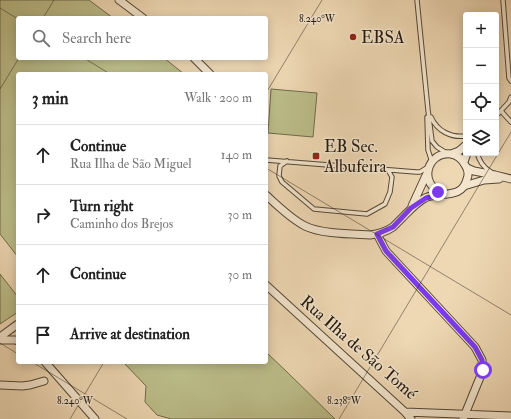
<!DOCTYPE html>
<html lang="en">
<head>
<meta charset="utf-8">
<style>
	body { margin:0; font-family:"IM FELL Double Pica",serif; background:#f2f2f2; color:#222 }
	.controls { position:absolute; right:12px; top:12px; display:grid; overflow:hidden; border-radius:4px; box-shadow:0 2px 10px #0003 }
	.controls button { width:36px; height:36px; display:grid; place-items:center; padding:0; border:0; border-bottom:1px solid #e0e0e0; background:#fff; color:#222; font:20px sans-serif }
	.stop { position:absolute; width:12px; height:12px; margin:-9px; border:3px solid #7c3aed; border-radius:50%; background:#fff }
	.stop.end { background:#7c3aed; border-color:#fff; box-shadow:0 1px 4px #0008 }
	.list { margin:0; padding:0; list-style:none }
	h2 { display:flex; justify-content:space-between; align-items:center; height:52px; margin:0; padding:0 16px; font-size:17px }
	h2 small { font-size:13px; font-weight:400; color:#767676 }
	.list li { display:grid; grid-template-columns:26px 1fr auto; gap:12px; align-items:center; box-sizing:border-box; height:60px; padding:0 16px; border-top:1px solid #e0e0e0 }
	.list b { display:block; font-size:15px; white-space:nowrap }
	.list p { margin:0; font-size:13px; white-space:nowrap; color:#767676 }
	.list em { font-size:13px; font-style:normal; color:#767676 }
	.icon { flex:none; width:22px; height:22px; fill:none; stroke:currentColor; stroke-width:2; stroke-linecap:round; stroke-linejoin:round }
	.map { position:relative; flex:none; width:511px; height:419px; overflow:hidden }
	.search { position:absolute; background:#fff; box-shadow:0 2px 10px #0003; left:16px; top:16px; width:252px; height:44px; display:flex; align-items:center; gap:10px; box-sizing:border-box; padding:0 14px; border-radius:4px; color:#767676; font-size:15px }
	.panel { position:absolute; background:#fff; box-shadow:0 2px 10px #0003; left:16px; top:72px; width:252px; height:292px; border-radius:4px }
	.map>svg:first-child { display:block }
</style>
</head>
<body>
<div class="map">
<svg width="511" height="419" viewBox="0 0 511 419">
	<rect width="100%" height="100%" fill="#eed8b4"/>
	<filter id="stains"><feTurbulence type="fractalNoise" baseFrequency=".005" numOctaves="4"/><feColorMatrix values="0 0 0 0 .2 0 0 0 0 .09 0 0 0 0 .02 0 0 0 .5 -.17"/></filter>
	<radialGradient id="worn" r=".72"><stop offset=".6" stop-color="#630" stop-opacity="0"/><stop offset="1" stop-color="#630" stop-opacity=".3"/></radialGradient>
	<path fill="#bcbe8a" stroke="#6f6b4c" d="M0 0H89L113 18H18V58H164L184 74H18V257L0 234Z
		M271 89 317 93 313 137 268 133Z
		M0 274 18 297V312L0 324Z
		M266 352 286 371 335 419H171L157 415 145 402 146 386 123 362H266Z"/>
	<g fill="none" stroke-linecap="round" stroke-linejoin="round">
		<defs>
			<path id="service" d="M417 0 428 110 432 141 437 147 445 152
				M503 0 509 78 511 81
				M501 111 511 122
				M496 116 509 102 511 97
				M427 117 428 150 432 162
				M431 117C437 131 451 138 466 136
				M477 153C480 162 483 167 491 172
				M266 160 416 172H420L428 167
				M287 161 280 166 279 176 282 182 314 209 367 214 385 204 390 192 392 177 388 170"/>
			<path id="minor" d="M119 0 143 18
				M194 58 210 74
				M451 154 459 151 466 145
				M464 162 467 153
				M467 168 474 171 495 175 511 179
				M464 186 484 180 499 179
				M266 195C278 206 291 219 305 226 321 234 352 234 370 235 378 234 387 231 393 227 396 224 399 221 402 218 409 211 416 203 425 198 440 191 462 200 467 179 469 174 468 169 465 165 462 159 457 155 451 154 427 151 417 185 444 194
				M412 206 428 171
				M377 234 386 251 475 347 482 360 483 370 463 419
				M266 285 405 412 411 419
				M0 337 18 324
				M0 340H15L18 341
				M45 362 95 419
				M0 385 22 386 30 385 44 381
				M405 412 511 416"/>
		</defs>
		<use href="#service" stroke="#554838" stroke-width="5.5"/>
		<use href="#minor" stroke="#554838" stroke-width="9"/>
		<use href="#service" stroke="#f4e6ce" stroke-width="3.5"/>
		<use href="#minor" stroke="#f4e6ce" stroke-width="7"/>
	</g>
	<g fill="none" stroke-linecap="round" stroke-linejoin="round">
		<path stroke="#7c3aed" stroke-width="5" d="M438 192 444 194 426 198 411 208 393 227 377 234 386 251 475 347 482 360 483 370"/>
	</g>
	<path fill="none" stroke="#22180e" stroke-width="1" stroke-opacity="0.45" d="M0 8 18 19M43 18 54 0M84 58 110 74M0 89 19 58M266 93 322 0M266 168 511 315M0 343 18 354M32 362 127 419M70 419 104 362M339 419 511 132"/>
	<g fill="#8f2418" stroke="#f4e6ce" stroke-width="1.5">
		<circle cx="353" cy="37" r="4"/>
		<rect x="312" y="152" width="8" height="8" rx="2"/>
	</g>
	<g text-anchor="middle" stroke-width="3" stroke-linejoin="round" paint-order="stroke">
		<g font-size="17" fill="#22180e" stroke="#f4e6ce" text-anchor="start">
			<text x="361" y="43">EBSA</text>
			<text x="324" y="152">EB Sec.<tspan x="324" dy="20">Albufeira</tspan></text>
		</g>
		<g font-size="17" fill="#22180e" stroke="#f4e6ce">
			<text transform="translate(359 347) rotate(41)" y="6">Rua Ilha de São Tomé</text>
		</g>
	</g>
	<g font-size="10" text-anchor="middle" fill="#22180e" stroke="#f4e6ce" stroke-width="3" stroke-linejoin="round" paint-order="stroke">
		<text x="317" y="22">8.240°W</text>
		<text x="75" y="404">8.240°W</text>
		<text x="344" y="404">8.238°W</text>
	</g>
	<rect width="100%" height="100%" filter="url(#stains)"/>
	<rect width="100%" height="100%" fill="url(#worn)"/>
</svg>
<div class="controls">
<button>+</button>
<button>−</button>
<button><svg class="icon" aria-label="locate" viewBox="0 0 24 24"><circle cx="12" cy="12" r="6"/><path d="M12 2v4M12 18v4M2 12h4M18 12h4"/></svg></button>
<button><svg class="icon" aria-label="layers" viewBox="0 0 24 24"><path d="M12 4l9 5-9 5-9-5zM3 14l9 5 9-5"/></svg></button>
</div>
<div class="stop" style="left:483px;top:370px"></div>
<div class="stop end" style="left:438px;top:192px"></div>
<div class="search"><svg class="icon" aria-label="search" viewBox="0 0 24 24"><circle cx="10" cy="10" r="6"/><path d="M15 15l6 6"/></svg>Search here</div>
<section class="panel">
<h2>3 min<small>Walk · 200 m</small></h2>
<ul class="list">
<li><svg class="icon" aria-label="ahead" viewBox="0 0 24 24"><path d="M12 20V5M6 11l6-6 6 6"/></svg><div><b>Continue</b><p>Rua Ilha de São Miguel</p></div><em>140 m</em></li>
<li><svg class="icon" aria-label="right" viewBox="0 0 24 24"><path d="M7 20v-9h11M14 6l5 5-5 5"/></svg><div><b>Turn right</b><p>Caminho dos Brejos</p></div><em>30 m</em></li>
<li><svg class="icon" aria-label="ahead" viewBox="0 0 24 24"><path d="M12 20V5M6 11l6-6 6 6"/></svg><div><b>Continue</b></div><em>30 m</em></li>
<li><svg class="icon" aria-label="arrive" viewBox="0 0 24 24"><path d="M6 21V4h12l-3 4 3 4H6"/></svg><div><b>Arrive at destination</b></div></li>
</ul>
</section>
</div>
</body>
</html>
